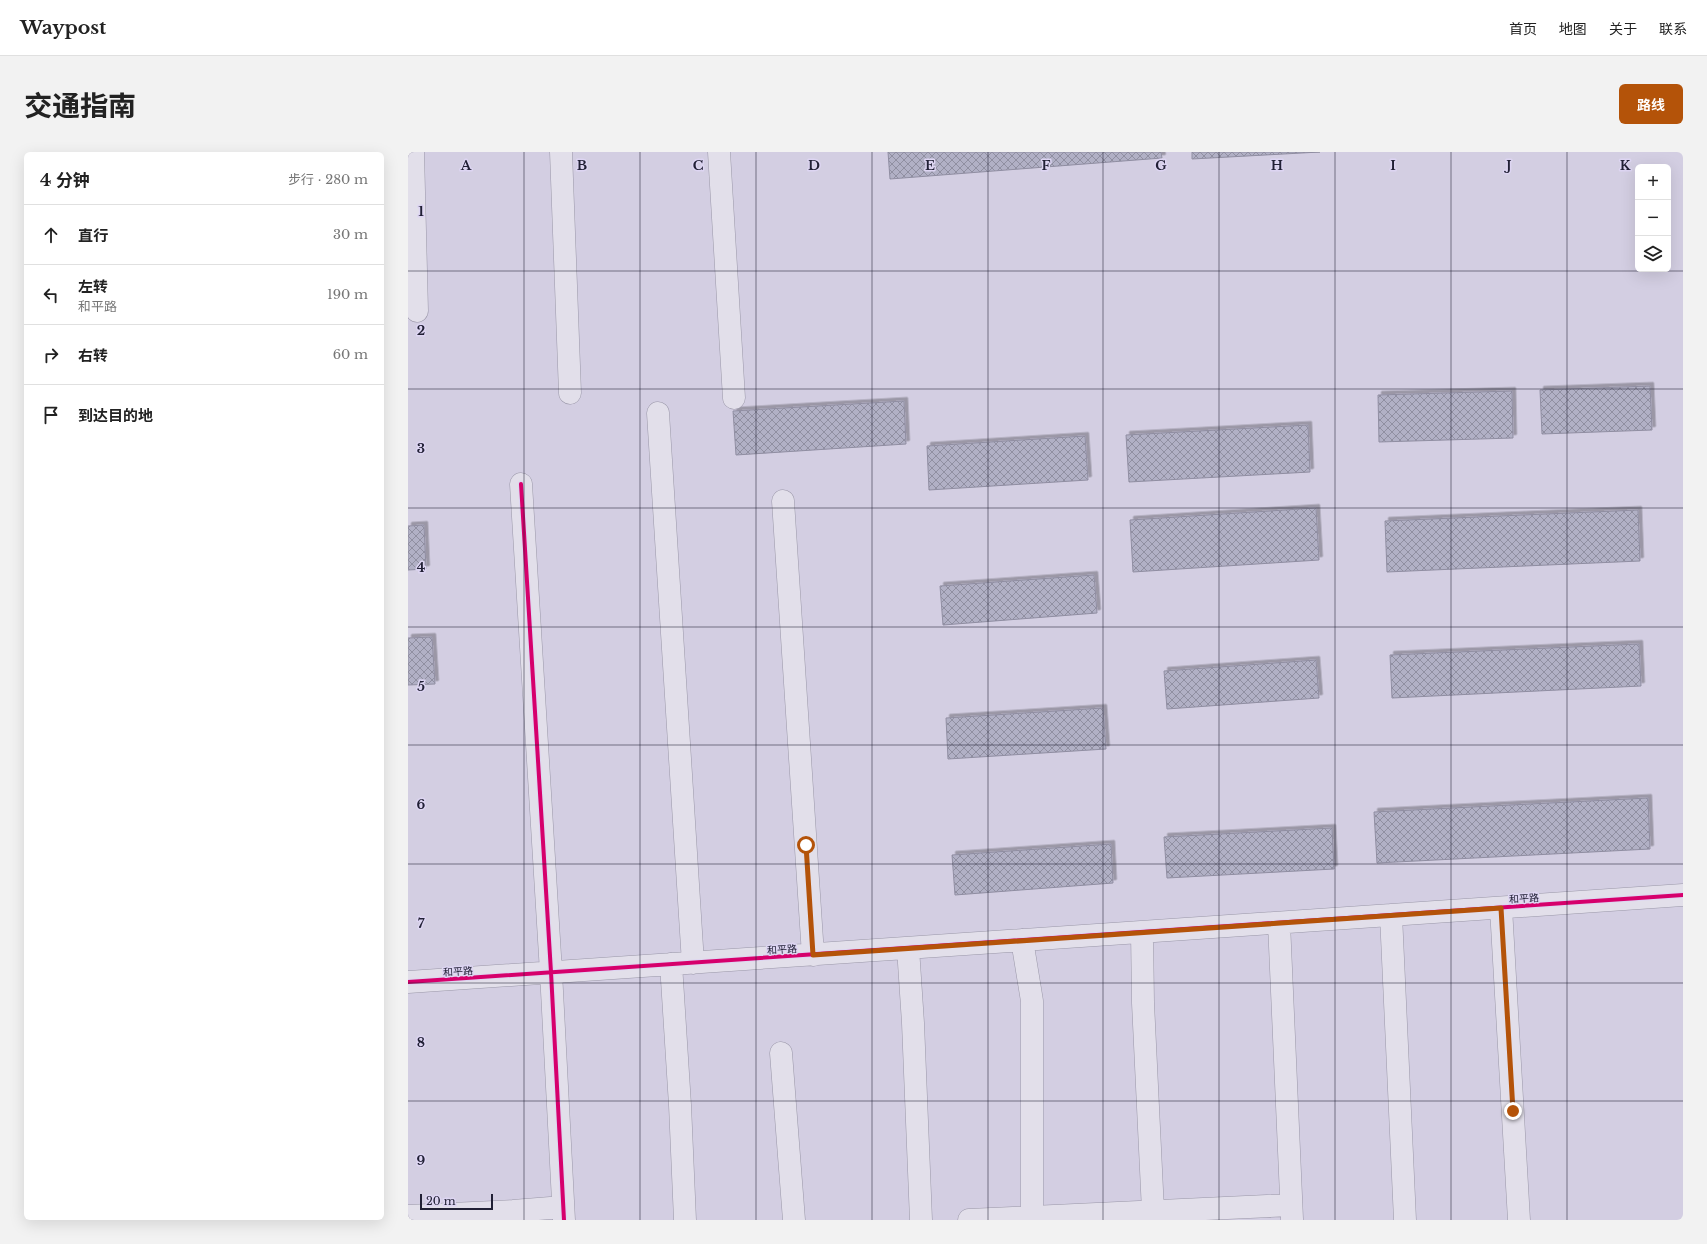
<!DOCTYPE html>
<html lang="zh">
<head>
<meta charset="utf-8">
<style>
	body { margin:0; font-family:"Libre Baskerville","Noto Sans SC",serif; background:#f2f2f2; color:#222 }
	.controls { position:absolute; right:12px; top:12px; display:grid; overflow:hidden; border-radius:6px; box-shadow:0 4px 16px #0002 }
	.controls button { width:36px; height:36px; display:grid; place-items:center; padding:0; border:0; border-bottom:1px solid #e0e0e0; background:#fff; color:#222; font:20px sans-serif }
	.scale { position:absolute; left:12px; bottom:10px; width:73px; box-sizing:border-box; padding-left:4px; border:2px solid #212035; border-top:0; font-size:11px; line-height:14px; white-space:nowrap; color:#212035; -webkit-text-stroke:3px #ddd5f2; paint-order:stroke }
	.stop { position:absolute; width:12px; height:12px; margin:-9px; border:3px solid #b45309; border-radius:50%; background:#fff }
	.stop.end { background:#b45309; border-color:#fff; box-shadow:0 1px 4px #0008 }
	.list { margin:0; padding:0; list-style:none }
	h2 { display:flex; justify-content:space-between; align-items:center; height:52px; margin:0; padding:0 16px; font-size:17px }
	h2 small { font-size:13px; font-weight:400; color:#767676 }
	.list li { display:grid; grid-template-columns:26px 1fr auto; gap:12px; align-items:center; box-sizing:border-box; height:60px; padding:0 16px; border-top:1px solid #e0e0e0 }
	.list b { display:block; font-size:15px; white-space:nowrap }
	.list p { margin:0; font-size:13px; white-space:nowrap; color:#767676 }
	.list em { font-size:13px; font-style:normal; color:#767676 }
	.icon { flex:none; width:22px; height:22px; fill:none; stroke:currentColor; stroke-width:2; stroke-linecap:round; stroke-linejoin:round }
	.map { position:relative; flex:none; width:1275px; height:1068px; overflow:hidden; border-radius:6px }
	header { display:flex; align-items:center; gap:24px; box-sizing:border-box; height:56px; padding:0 20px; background:#fff; border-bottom:1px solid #e0e0e0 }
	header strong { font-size:19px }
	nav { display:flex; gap:22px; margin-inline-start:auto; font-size:14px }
	.intro { display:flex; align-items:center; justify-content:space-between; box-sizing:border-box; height:96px; padding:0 24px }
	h1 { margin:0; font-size:28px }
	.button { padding:10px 18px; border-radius:6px; background:#b45309; color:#fff; font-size:14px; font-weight:700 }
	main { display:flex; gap:24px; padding:0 24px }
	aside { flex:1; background:#fff; border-radius:6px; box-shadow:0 4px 16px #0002 }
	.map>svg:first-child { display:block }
</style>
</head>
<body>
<header>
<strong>Waypost</strong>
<nav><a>首页</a><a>地图</a><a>关于</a><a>联系</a></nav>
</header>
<div class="intro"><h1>交通指南</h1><a class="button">路线</a></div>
<main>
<aside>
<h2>4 分钟<small>步行 · 280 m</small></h2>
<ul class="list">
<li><svg class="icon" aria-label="ahead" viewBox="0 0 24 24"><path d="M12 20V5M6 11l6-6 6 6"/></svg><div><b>直行</b></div><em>30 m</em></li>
<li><svg class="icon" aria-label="left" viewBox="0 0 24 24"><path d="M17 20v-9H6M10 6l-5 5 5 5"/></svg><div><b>左转</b><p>和平路</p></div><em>190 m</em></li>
<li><svg class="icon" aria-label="right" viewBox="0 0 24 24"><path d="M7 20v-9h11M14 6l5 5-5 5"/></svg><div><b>右转</b></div><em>60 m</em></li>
<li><svg class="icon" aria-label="arrive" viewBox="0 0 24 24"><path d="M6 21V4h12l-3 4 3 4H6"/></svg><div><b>到达目的地</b></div></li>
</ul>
</aside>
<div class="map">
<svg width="1275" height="1068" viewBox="0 0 1275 1068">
	<defs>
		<pattern id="building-cross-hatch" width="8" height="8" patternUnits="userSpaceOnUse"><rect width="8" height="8" fill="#b1b0c5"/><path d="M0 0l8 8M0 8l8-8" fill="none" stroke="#908fa1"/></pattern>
		<filter id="shadow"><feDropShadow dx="3.5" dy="-3.5" stdDeviation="0" flood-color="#0004"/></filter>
	</defs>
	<rect width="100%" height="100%" fill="#d3cee2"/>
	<path fill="url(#building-cross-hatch)" stroke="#908ea2" filter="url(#shadow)" d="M480 0H753L754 6 482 27Z
		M784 0H912L784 7Z
		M1242 234 1244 278 1134 282 1132 238Z
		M1104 239 1105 286 971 290 970 243Z
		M496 249 498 292 328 303 325 259Z
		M900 273 902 320 721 330 718 283Z
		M677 284 680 328 521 338 519 294Z
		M908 356 911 408 725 420 722 368Z
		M1230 358 1232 409 979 420 977 369Z
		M16 373 18 417 0 418V374Z
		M686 423 689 461 535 473 532 434Z
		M24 485 27 532 0 533V486Z
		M1231 492 1233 534 984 546 982 503Z
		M908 508 911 546 759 557 756 519Z
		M695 556 698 597 540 607 538 566Z
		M1240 646 1242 697 969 711 966 660Z
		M924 676 926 717 759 726 756 685Z
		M703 692 705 731 547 743 544 703Z"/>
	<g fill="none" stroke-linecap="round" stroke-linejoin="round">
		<defs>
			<path id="street" d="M5 0 9 159
				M153 0 162 241
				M311 0 326 246
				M250 261 285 811
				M113 332 143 820 156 1068
				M375 349 405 803
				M1093 756 1111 1068
				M983 763 997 1068
				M871 771 884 1067
				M734 780 735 851 745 1059
				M614 788 624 849V1065
				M500 796 505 871 513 1068
				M263 812 272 953 277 1068
				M0 830 1275 743
				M373 901 386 1068
				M0 1064 105 1059 155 1055
				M561 1068 883 1053"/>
		</defs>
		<use href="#street" stroke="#9a97a8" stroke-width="23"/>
		<use href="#street" stroke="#e2dfea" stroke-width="22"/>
		<defs>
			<path id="cycleway" d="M113 332 143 820 156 1068
				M0 830 1275 743"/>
		</defs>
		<use href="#cycleway" stroke="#ddd5f2" stroke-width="6"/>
		<use href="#cycleway" stroke="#d6006c" stroke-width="4"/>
	</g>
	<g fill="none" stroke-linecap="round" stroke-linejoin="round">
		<path stroke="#b45309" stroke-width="5" d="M398 693 405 803 1093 756 1105 959"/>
	</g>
	<path fill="none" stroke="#212035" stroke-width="1" stroke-opacity="0.55" d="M116 0V1068M232 0V1068M348 0V1068M464 0V1068M580 0V1068M695 0V1068M811 0V1068M927 0V1068M1043 0V1068M1159 0V1068M0 119H1275M0 237H1275M0 356H1275M0 475H1275M0 593H1275M0 712H1275M0 831H1275M0 949H1275"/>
	<g text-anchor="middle" stroke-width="3" stroke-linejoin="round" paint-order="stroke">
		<g font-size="10" fill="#212035" stroke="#ddd5f2">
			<text transform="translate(1116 746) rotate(-4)" y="4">和平路</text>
			<text transform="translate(374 797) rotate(-4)" y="4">和平路</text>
			<text transform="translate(50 819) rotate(-4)" y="4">和平路</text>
		</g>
	</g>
	<g font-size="13" text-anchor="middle" font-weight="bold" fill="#212035" stroke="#ddd5f2" stroke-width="3" stroke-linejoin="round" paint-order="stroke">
		<text x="58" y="18">A</text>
		<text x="174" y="18">B</text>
		<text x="290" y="18">C</text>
		<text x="406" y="18">D</text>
		<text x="522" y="18">E</text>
		<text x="638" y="18">F</text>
		<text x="753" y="18">G</text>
		<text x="869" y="18">H</text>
		<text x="985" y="18">I</text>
		<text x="1101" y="18">J</text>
		<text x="1217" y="18">K</text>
		<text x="13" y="64">1</text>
		<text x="13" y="183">2</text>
		<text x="13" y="301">3</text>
		<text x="13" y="420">4</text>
		<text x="13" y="539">5</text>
		<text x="13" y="657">6</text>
		<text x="13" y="776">7</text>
		<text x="13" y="895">8</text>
		<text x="13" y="1013">9</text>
	</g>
</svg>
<div class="controls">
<button>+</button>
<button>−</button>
<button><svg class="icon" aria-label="layers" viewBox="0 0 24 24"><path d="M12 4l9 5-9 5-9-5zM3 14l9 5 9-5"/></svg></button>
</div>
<div class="scale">20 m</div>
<div class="stop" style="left:398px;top:693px"></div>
<div class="stop end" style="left:1105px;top:959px"></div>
</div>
</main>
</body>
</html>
